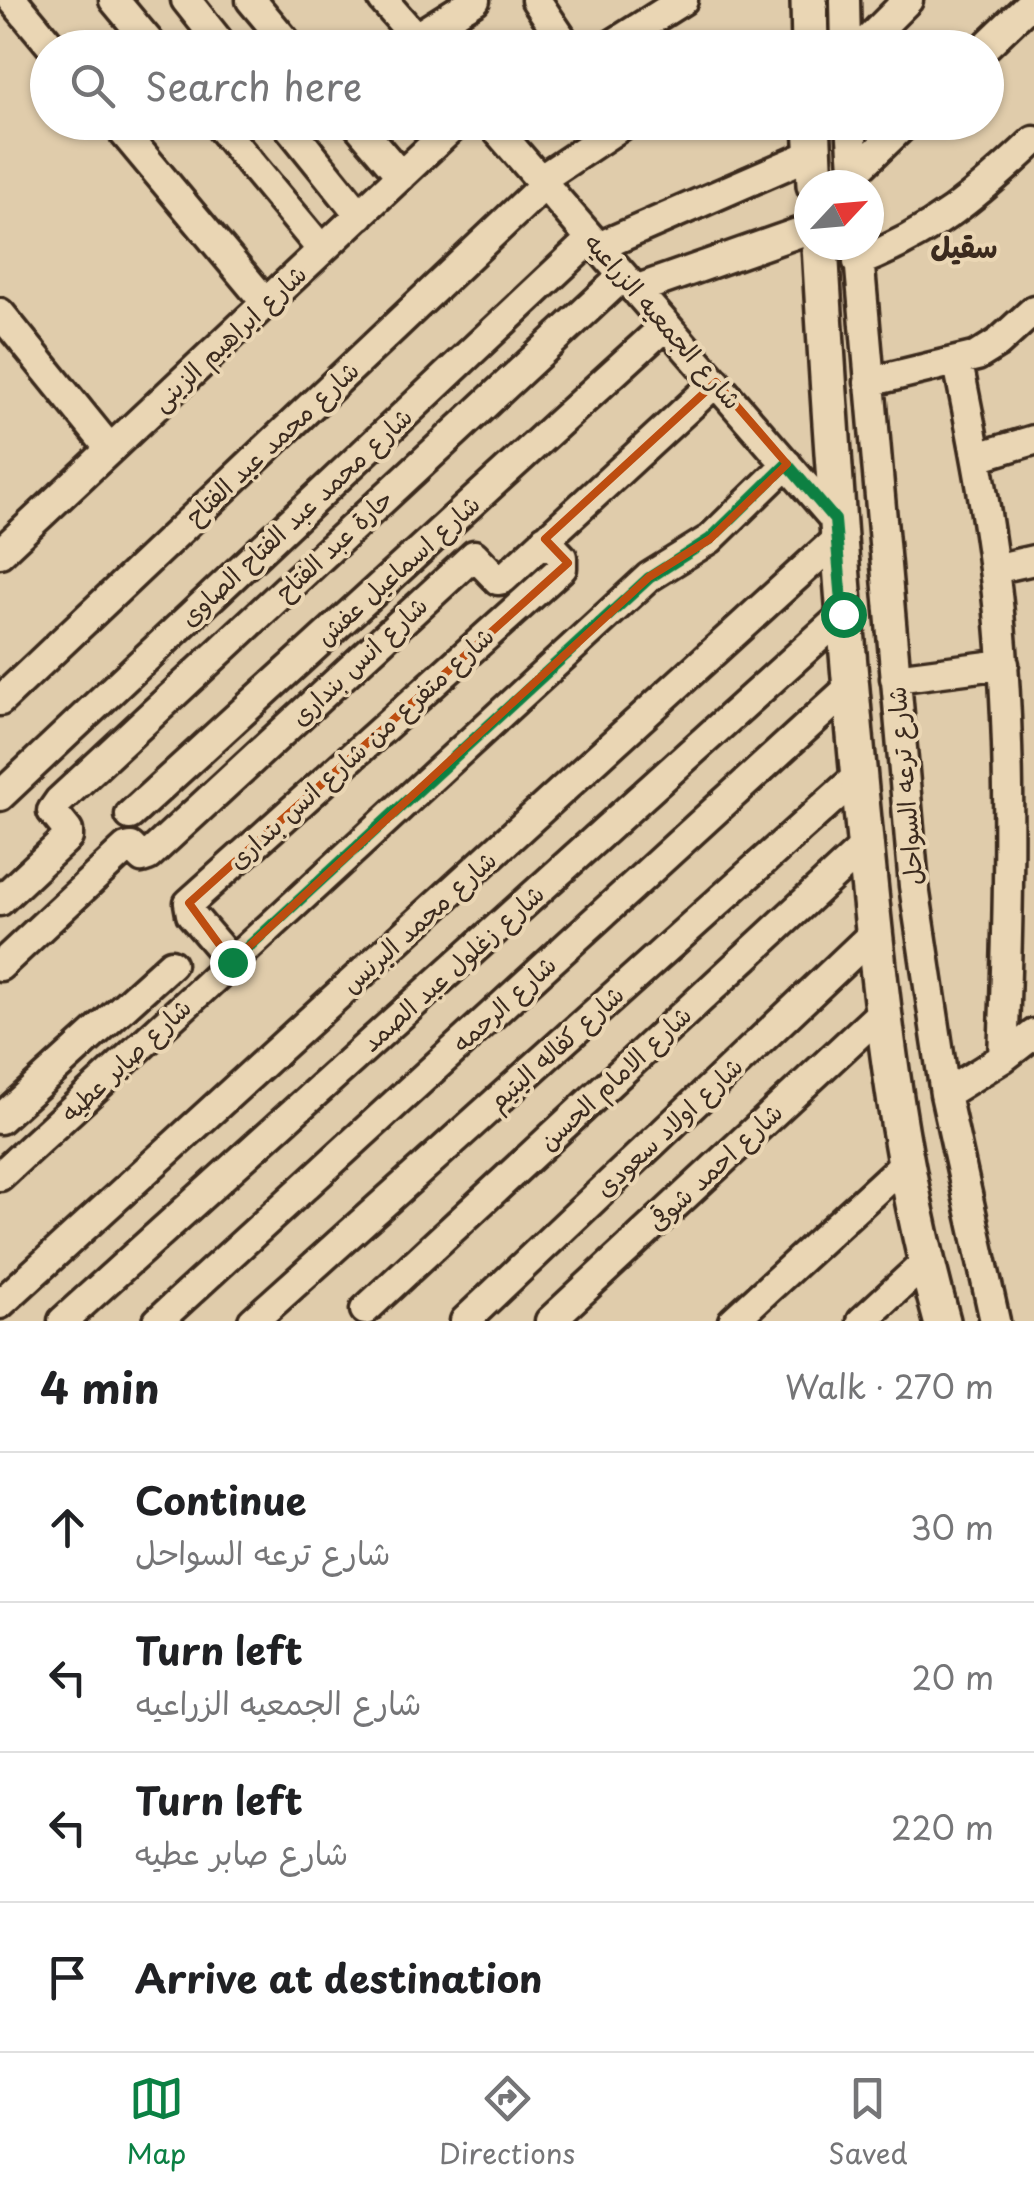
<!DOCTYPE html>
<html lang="en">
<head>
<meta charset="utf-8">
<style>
	body { margin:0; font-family:"Playpen Sans","Playpen Sans Arabic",sans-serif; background:#f2f2f2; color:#202124 }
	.compass { position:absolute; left:794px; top:170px; width:90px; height:90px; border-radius:50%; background:#fff; box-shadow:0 2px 8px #0004; rotate:64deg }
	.stop { position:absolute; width:30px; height:30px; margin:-22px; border:8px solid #0b8043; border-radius:50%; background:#fff }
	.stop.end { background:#0b8043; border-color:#fff; box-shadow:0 2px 10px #0008 }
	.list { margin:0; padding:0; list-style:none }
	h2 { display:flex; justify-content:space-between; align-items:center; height:130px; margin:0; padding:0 40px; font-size:42px }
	h2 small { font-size:32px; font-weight:400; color:#757577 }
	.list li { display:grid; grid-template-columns:65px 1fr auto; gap:30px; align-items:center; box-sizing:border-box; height:150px; padding:0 40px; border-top:2px solid #e0e0e0 }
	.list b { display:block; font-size:38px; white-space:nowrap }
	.list p { margin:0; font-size:32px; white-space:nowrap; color:#757577 }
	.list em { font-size:32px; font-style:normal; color:#757577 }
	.icon { flex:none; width:55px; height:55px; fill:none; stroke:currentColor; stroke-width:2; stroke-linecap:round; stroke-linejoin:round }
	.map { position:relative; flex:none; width:1034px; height:1321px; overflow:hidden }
	.search { position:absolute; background:#fff; box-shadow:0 2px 8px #0004; left:30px; right:30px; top:30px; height:110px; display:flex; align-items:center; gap:25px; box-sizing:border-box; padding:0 35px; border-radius:55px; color:#757577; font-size:38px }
	.sheet { height:730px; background:#fff }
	nav { display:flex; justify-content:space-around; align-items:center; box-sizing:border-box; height:140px; border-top:2px solid #e0e0e0; background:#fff; font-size:28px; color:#757577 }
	nav a { display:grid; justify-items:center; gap:5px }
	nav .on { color:#0b8043 }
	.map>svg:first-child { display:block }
</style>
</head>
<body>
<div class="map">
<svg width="1034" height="1321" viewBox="0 0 1034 1321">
	<rect width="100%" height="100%" fill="#e0ccab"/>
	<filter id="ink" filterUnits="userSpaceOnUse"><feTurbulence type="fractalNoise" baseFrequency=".01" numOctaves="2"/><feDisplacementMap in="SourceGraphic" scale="20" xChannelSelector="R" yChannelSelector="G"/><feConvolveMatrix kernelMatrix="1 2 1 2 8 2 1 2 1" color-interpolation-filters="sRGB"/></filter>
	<g filter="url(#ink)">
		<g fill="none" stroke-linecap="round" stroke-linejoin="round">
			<defs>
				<path id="minor" d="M13 0 53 48
					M114 0 154 48
					M186 0 224 48
					M251 0 291 48
					M383 0 425 48
					M536 0 568 48
					M845 0 846 48
					M416 37 475 0
					M607 48 683 0
					M860 48 908 0
					M984 48 1034 0
					M115 122 266 303
					M216 122 322 250
					M285 122 360 215
					M355 122 401 176
					M490 122 835 520
					M851 122 855 185
					M854 173 907 122
					M540 180 627 122
					M858 245 914 886 945 1094 995 1321
					M598 247 812 154
					M858 262C934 232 976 196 1034 141
					M635 290 809 229
					M0 313 110 449
					M958 363C978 462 997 562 1003 663 1012 794 1008 927 1003 1058
					M869 382 977 356 998 343 1034 310
					M977 457 1034 440
					M0 553 458 122
					M994 569 1034 560
					M895 678 1004 664
					M0 701 544 185
					M0 796 591 239
					M130 815 666 325
					M0 901 68 837V831L52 811 59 801 623 276
					M232 962 191 914 189 903 562 568V557L545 539
					M0 966 126 848 131 847 142 858 148 856 474 555 498 580 503 579 716 382
					M945 1094 1003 1058 1034 1034
					M0 1119 171 964
					M0 1176 649 577 710 539 787 464
					M0 1304 837 539
					M365 1310 865 846
					M63 1321 843 615
					M158 1321 850 687
					M253 1321 859 775
					M465 1321 874 933
					M550 1321 881 1013
					M733 1321 904 1164
					M862 1321 926 1262"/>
				<path id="major" d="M809 0 810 48
					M812 122 815 185
					M820 245C831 437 844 628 863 820 879 989 896 1156 942 1321"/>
			</defs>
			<use href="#minor" stroke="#3b2a1e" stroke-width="35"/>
			<use href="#major" stroke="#3b2a1e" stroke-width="42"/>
			<use href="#minor" stroke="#ead6b4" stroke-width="28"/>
			<use href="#major" stroke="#ead6b4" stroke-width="35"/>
		</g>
	</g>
	<g fill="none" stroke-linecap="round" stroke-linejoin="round" filter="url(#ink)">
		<path stroke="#0b8043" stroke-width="12" d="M232 962 649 578 710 539 787 464 835 520 843 614"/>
	</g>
	<path fill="none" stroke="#bd4d10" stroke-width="8" stroke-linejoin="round" d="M716 382 787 464 710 539 649 577 232 962 189 903 568 563 545 539Z"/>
	<g text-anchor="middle" stroke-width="8" stroke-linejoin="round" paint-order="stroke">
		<g font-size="25" fill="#3b2a1e" stroke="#ead6b4">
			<text transform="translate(663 321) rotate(49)" y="9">شارع الجمعيه الزراعيه</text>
			<text transform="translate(229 338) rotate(-43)" y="9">شارع ابراهيم الزينى</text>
			<text transform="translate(272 443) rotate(-43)" y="9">شارع محمد عبد الفتاح</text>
			<text transform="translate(296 517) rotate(-43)" y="9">شارع محمد عبد الفتاح الصاوى</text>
			<text transform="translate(334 545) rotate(-43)" y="9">حارة عبد الفتاح</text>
			<text transform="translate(398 570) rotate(-42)" y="9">شارع اسماعيل عفش</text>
			<text transform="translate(359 661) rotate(-43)" y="9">شارع انس بندارى</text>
			<text transform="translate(361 748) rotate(-42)" y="9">شارع متفرع من شارع انس بندارى</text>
			<text transform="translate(905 786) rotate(-95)" y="9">شارع ترعه السواحل</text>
			<text transform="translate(419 922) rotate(-42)" y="9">شارع محمد البرنس</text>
			<text transform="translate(453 968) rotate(-42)" y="9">شارع زغلول عبد الصمد</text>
			<text transform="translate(504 1004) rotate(-42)" y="9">شارع الرحمه</text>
			<text transform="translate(556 1048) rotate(-42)" y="9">شارع كفاله اليتيم</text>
			<text transform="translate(126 1060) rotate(-43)" y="9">شارع صابر عطيه</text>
			<text transform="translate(615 1078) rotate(-43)" y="9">شارع الامام الحسن</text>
			<text transform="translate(669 1127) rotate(-43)" y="9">شارع اولاد سعودى</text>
			<text transform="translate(715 1167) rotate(-43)" y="9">شارع احمد شوقى</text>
		</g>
		<g font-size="30" font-weight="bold" fill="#3b2a1e" stroke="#ead6b4">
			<text x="964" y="258">سقيل</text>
		</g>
	</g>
</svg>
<svg class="compass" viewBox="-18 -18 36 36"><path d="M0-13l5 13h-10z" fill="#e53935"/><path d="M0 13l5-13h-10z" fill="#757577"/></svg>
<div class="stop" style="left:843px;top:614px"></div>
<div class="stop end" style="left:232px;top:962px"></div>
<div class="search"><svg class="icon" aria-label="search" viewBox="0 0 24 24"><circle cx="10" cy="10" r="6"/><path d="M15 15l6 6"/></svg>Search here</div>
</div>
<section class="sheet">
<h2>4 min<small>Walk · 270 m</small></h2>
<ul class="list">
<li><svg class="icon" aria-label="ahead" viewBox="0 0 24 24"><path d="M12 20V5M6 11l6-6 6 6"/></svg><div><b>Continue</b><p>شارع ترعه السواحل</p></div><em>30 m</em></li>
<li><svg class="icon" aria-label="left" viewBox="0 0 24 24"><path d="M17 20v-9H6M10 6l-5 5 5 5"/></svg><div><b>Turn left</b><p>شارع الجمعيه الزراعيه</p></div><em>20 m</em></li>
<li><svg class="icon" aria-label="left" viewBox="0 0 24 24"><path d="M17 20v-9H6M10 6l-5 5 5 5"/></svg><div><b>Turn left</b><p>شارع صابر عطيه</p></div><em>220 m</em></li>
<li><svg class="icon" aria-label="arrive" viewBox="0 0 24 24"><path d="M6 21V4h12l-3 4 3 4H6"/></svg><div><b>Arrive at destination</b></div></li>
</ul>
</section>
<nav>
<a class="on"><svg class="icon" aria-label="map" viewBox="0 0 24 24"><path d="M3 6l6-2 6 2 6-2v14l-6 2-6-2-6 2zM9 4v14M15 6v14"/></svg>Map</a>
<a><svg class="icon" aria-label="directions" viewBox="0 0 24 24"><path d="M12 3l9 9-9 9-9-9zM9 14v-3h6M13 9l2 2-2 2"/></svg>Directions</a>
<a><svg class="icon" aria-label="saved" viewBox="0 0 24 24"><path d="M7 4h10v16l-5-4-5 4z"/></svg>Saved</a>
</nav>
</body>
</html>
